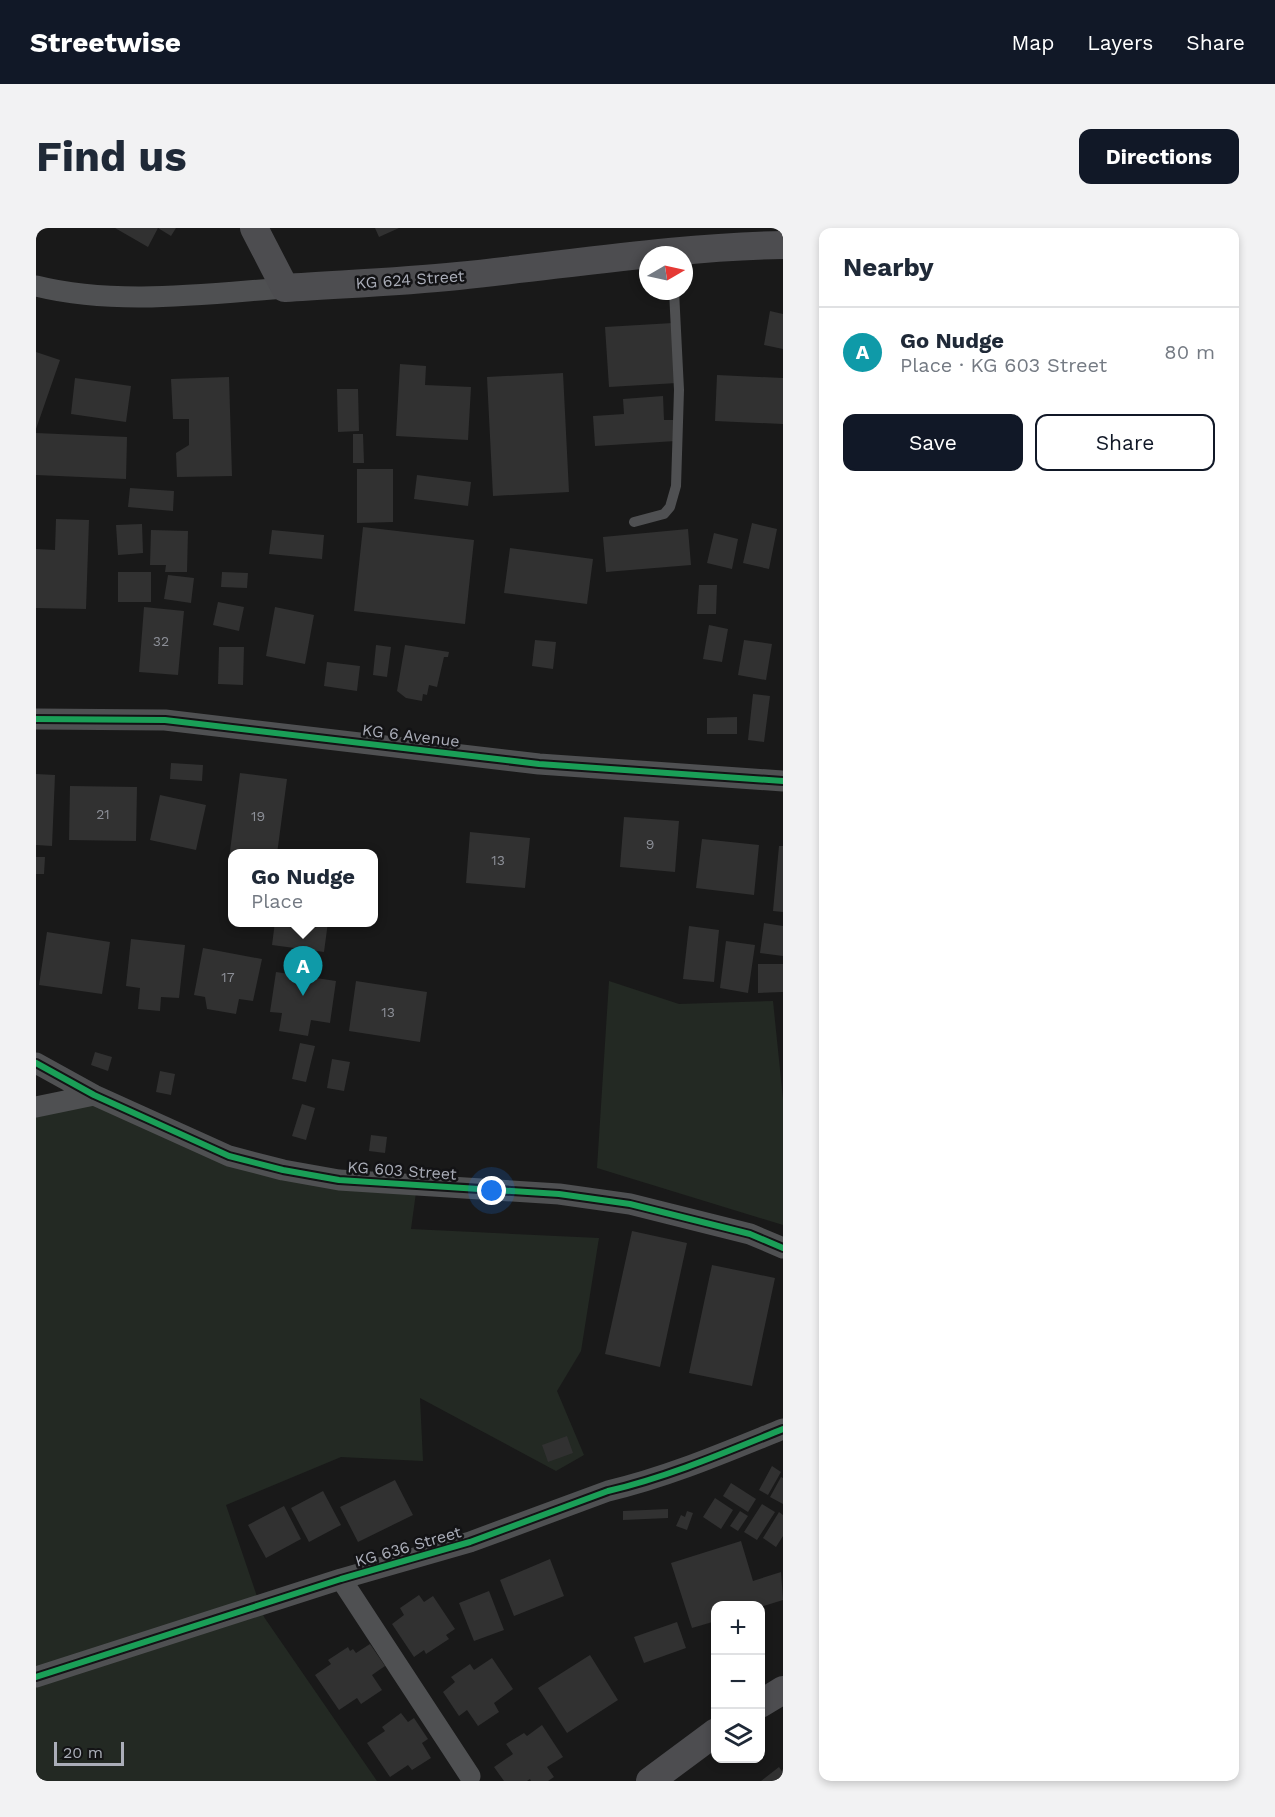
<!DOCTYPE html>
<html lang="en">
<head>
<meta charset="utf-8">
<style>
	body { margin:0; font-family:"Work Sans",sans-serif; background:#f2f2f3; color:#1f2937 }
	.controls { position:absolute; right:18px; bottom:18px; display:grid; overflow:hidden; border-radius:12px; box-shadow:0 3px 9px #0003 }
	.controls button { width:54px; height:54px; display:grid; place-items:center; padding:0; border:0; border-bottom:2px solid #e0e1e3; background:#fff; color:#1f2937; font:30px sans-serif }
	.compass { position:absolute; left:603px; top:18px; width:54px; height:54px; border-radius:50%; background:#fff; box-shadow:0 3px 9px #0003; rotate:81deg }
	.scale { position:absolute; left:18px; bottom:15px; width:70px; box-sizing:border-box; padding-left:6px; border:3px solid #abaeb9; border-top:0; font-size:16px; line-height:21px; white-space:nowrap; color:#abaeb9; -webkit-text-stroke:4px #131315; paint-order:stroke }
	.you { position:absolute; left:456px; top:963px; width:21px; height:21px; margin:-15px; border:4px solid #fff; border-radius:50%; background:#1a73e8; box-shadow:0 0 0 9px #1a73e833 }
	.badge { display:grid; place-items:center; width:39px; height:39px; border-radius:50%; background:#111827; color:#fff; font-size:20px; font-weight:700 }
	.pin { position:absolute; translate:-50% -50px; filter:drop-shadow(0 2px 3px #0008) }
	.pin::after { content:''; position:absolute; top:32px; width:21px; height:18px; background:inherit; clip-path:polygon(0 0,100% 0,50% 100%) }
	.popup { position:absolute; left:192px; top:621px; width:150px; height:78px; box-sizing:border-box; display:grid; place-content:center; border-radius:12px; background:#fff; filter:drop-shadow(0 2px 4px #0005); font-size:20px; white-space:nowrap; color:#747a83 }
	.popup b { font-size:22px; color:#1f2937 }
	.popup::after { content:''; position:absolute; left:50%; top:100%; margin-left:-12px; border:12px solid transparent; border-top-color:#fff }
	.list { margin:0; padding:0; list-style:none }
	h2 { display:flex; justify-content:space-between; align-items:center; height:78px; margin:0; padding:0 24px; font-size:26px }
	h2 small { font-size:20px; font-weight:400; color:#747a83 }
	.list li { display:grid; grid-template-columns:39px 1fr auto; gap:18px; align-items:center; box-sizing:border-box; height:90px; padding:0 24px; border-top:2px solid #e0e1e3 }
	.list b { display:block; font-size:22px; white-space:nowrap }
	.list p { margin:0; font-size:20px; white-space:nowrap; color:#747a83 }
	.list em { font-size:20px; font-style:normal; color:#747a83 }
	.actions { display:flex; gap:12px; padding:18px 24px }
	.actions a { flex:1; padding:14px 0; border:2px solid #111827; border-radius:12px; text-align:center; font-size:21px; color:#111827 }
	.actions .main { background:#111827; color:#fff }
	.icon { flex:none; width:33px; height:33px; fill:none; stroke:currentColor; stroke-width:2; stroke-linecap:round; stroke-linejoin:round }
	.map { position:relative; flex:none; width:747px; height:1553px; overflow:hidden; border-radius:12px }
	header { display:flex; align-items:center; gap:36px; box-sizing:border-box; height:84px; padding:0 30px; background:#111827; color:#fff }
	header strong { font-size:28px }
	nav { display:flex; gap:33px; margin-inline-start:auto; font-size:21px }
	.intro { display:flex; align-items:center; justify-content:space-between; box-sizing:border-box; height:144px; padding:0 36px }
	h1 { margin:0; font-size:42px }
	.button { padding:15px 27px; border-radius:12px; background:#111827; color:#fff; font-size:21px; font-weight:700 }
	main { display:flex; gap:36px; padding:0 36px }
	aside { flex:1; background:#fff; border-radius:12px; box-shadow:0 3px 9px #0003 }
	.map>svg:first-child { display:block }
</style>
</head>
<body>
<header>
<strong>Streetwise</strong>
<nav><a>Map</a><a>Layers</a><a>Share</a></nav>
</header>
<div class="intro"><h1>Find us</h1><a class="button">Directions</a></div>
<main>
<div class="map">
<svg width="747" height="1553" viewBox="0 0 747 1553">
	<rect width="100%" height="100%" fill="#191919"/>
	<path fill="#232923" d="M573 753 643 776 737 773 747 871V997L561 940Z
		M58 867 193 928 381 957 375 1001 563 1010 545 1123 521 1163 548 1227 520 1243 384 1170 387 1233 305 1229 190 1277 228 1389 341 1553H0V879Z"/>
	<path fill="#313131" d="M79 0H140L135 8 122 0 112 19Z
		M339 0H363L343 9Z
		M734 83 747 86V121L728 117Z
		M637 95 641 155 573 159 569 99Z
		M0 124 24 132 0 201Z
		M364 136 390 138 389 157 435 159 432 212 360 208Z
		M527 145 533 264 457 268 451 149Z
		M681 147 747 150V196L679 193Z
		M193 149 196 248 141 249 140 225 153 217V191H137L135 151Z
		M39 150 95 158 90 194 35 186Z
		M301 161H322L323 203 302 204Z
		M627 168 628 192H639L640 213 559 218 557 188 588 186 587 171Z
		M0 205 91 209 90 251 0 247Z
		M317 206H327L328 235H317Z
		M321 241H357V294L321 295Z
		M381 247 435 254 432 278 378 271Z
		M94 260 138 263 137 283 92 279Z
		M20 291 53 292 50 381 0 380V321L19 322Z
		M716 295 741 301 733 341 707 335Z
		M106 296 107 325 82 327 80 297Z
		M327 299 438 312 429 396 318 383Z
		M652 301 655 337 570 344 567 309Z
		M115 302 152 303 151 344H129L130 337H114Z
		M236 302 288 307 286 331 233 326Z
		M678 305 702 311 696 341 671 335Z
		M474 320 557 331 551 376 468 365Z
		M82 344H115V374H82Z
		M186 344 212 345 211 360 185 359Z
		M132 347 158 350 155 375 128 371Z
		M663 357H681L680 386H661Z
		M182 374 208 379 203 403 177 397Z
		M108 379 148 383 142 447 103 444Z
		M239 379 278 387 269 436 230 428Z
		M673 397 692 401 686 434 667 431Z
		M499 412 520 414 517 441 496 438Z
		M708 412 736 416 730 452 702 447Z
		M340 417 355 419 351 449 337 447Z
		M369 417 413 424 412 429H408L401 459 393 457 391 467 387 466 386 473 370 470 361 463Z
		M183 419H208L207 457 182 456Z
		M291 434 324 438 321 463 288 458Z
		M717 466 734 468 728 514 712 512Z
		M701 489V506H671V490Z
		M135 535 167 537 166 553 134 551Z
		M204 545 251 551 241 626H196V631H193Z
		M0 546 19 547 16 618 0 617Z
		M34 558 101 559 100 613 33 612Z
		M124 567 170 577 160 622 114 612Z
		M588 589 643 593 639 644 584 639Z
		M434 604 494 610 489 660 430 655Z
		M666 611 723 617 718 667 660 660Z
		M743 618H747V684L737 683Z
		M0 629H9L8 646H0Z
		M239 694H292L288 724 236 717Z
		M728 695 747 698V728L724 725Z
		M653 698 683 702 678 754 647 751Z
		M11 704 74 714 66 766 3 757Z
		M95 711 149 717 143 770 125 769 124 783 102 781 104 760 90 758Z
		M690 713 719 717 712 765 684 760Z
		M167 720 226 731 217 773 203 771 200 786 171 781 169 769 158 767Z
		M722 736H747V764L722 765Z
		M240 744 300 753 294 795 275 792 272 808 243 803 246 785 234 784Z
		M320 753 391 764 384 814 313 803Z
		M264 815 279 818 270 854 256 851Z
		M59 824 76 829 72 843 55 837Z
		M296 831 314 834 308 863 291 860Z
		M124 843 139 846 135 867 120 864Z
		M266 876 279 880 270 912 256 908Z
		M335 907 351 909 349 925 333 923Z
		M596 1003 651 1015 624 1139 569 1126Z
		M676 1037 739 1050 716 1158 653 1145Z
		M531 1208 537 1225 512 1234 506 1217Z
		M736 1238 745 1244 732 1267 723 1262Z
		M745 1249 747 1250V1276L734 1269Z
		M359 1252 377 1287 322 1314 304 1279Z
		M695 1255 720 1271 712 1284 687 1268Z
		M287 1263 305 1297 273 1314 255 1280Z
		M679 1270 697 1282 685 1301 667 1289Z
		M726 1276 739 1284 721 1312 708 1304Z
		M248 1278 265 1311 230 1330 212 1297Z
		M632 1281V1290L587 1292V1283Z
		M651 1283 657 1285 651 1302 640 1298 645 1287 649 1289Z
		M704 1283 712 1288 702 1303 694 1298Z
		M743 1284 747 1287V1308L740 1319 727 1310Z
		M705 1313 717 1353 745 1344 747 1372 724 1379 680 1378V1393L656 1400 635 1335Z
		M514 1331 528 1368 478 1388 464 1352Z
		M453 1363 468 1402 438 1413 423 1375Z
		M383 1367 388 1374 397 1368 419 1401 410 1407 413 1411 390 1426 388 1422 378 1429 356 1396 368 1387 364 1380Z
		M641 1394 650 1420 608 1435 598 1409Z
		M334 1416 349 1438 336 1447 346 1462 325 1476 321 1470 303 1482 279 1447 295 1436 292 1432 312 1419 314 1423 317 1421 320 1425Z
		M554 1427 582 1472 531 1505 502 1460Z
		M456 1430 477 1461 458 1475 463 1484 442 1498 431 1482 423 1488 407 1464 419 1454 415 1449 434 1436 438 1442Z
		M365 1485 372 1494 378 1490 392 1511 386 1515 395 1530 376 1542 372 1537 354 1549 331 1515 349 1503 346 1499Z
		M506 1497 527 1529 511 1539 518 1549 512 1553H495L494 1551 491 1553H468L458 1539 477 1526 470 1516 488 1505 491 1508Z
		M743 1539 747 1545V1553H725Z"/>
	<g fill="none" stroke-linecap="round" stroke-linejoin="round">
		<path stroke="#4f5052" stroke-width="10" d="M598 294 628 286 634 279 640 258 643 162 638 63"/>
		<path stroke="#4f5052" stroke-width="21" d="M0 58C79 78 169 66 249 60
			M0 491 129 492 503 536 747 553
			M0 835 58 867 193 928 247 942 303 952 523 966 594 976 714 1006 747 1020
			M0 879 58 867
			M305 1351 434 1548
			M0 1449 305 1351 434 1314 572 1263C632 1249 690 1224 747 1201"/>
		<path stroke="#4d4d50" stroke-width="28" d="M218 0 249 60C307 56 364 54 422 48 530 37 638 19 747 17
			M724 1476 747 1462
			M614 1553 680 1504"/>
		<defs>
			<path id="cycleway" d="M0 491 129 492 503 536 747 553
				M0 835 58 867 193 928 247 942 303 952 523 966 594 976 714 1006 747 1020
				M0 1449 305 1351 434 1314 572 1263C632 1249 690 1224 747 1201"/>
		</defs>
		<use href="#cycleway" stroke="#131315" stroke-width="10"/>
		<use href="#cycleway" stroke="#1a9f57" stroke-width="6"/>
	</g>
	<g text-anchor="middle" stroke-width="5" stroke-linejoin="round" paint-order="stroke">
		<g font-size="14" fill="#8c8f97">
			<text x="125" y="418">32</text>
			<text x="67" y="591">21</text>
			<text x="222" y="593">19</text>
			<text x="614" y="621">9</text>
			<text x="462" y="637">13</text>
			<text x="192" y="754">17</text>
			<text x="352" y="789">13</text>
		</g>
		<g font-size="16" fill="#abaeb9" stroke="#131315">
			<text transform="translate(374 51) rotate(-4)" y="6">KG 624 Street</text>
			<text transform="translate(375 507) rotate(7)" y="6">KG 6 Avenue</text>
			<text transform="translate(366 942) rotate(4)" y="6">KG 603 Street</text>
			<text transform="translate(372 1318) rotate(-16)" y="6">KG 636 Street</text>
		</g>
	</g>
</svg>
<div class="controls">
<button>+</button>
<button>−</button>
<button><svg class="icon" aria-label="layers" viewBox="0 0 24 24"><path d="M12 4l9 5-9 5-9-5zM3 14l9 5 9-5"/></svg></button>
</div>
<svg class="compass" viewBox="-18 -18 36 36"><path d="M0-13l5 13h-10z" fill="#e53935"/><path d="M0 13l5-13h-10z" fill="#747a83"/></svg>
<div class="scale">20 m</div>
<div class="you"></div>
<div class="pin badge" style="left:267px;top:768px;background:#0f9aa8">A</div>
<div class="popup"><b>Go Nudge</b>Place</div>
</div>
<aside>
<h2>Nearby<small></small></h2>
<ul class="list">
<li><span class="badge" style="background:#0f9aa8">A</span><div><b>Go Nudge</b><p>Place · KG 603 Street</p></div><em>80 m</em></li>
</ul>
<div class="actions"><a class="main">Save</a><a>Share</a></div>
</aside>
</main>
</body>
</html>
